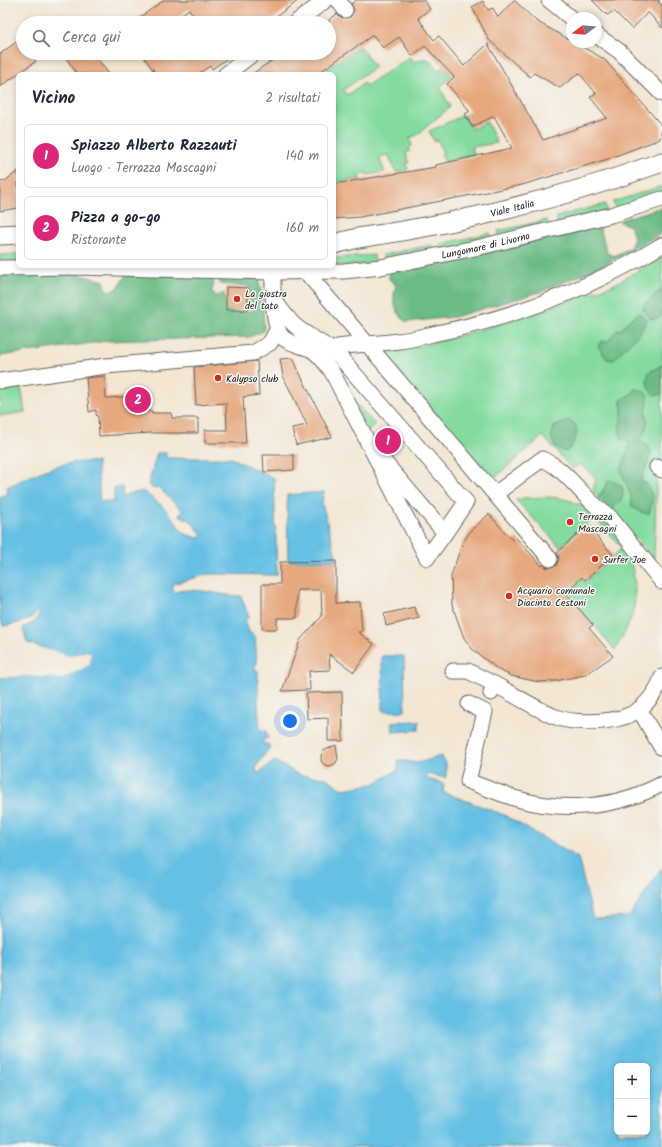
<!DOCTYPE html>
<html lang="it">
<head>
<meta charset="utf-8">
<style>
	body { margin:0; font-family:Kalam,sans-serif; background:#f2f2f3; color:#1f2937 }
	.controls { position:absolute; right:12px; bottom:12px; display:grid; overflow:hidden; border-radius:6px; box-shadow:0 2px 6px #0003 }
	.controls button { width:36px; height:36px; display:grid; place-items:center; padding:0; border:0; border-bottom:1px solid #e0e1e3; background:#fff; color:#1f2937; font:20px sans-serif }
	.compass { position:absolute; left:566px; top:12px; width:36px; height:36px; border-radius:50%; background:#fff; box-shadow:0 2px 6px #0003; rotate:254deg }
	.you { position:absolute; left:290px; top:721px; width:14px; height:14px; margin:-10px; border:3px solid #fff; border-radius:50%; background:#1a73e8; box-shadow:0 0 0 6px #1a73e833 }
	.badge { display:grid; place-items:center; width:26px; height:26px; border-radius:50%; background:#db2777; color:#fff; font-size:13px; font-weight:700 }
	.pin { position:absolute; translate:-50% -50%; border:2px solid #fff; box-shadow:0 1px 4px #0006 }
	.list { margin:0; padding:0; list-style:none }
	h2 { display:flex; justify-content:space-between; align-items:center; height:52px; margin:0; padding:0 16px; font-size:17px }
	h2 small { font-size:13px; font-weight:400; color:#747a83 }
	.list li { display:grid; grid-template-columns:26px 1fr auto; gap:12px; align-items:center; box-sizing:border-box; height:64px; margin:0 8px 8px; padding:0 8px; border:1px solid #e0e1e3; border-radius:6px }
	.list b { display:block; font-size:15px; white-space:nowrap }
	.list p { margin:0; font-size:13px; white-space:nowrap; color:#747a83 }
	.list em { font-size:13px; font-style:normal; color:#747a83 }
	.icon { flex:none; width:22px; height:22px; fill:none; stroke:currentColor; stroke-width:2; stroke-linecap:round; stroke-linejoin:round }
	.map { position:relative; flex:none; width:662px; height:1147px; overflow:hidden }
	.search { position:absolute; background:#fff; box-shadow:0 2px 6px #0003; left:16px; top:16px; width:320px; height:44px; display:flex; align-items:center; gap:10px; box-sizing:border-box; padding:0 14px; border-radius:22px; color:#747a83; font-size:15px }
	.panel { position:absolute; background:#fff; box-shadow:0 2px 6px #0003; left:16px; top:72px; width:320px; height:196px; border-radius:6px }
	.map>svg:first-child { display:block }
</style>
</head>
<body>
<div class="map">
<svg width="662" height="1147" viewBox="0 0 662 1147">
	<rect width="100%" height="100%" fill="#f6f6f2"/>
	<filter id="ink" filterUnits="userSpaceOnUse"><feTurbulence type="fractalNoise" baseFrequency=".025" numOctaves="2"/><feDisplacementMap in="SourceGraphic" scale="8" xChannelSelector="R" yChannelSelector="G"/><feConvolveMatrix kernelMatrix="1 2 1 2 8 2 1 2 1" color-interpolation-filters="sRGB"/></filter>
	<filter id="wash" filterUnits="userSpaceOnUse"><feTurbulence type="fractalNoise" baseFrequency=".012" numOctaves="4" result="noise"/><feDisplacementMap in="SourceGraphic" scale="16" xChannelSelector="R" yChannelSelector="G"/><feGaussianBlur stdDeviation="0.9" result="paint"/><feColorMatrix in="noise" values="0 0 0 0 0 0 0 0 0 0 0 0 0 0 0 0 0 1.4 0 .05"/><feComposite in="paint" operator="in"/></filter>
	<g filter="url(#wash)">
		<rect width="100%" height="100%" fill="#f3e6d3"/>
		<path fill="#83dba0" stroke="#507c5e" d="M360 46 375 67 343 90 347 95 364 83 366 86 410 57 415 62 426 58 439 70 443 67 452 76 440 87 450 107 417 135 410 138 412 146 409 148 410 151 406 153 409 163 406 164 408 170 396 172 388 154 379 158 385 172 368 175 367 173 359 175 360 179 334 182V74H320Z
			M464 115 472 129 487 122 497 143 472 147 474 154 445 162 441 154 443 153 438 140 434 141 429 131Z
			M662 186V194L616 210 613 202Z
			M605 204 607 212 558 225 556 217Z
			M547 220 549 227 499 238 498 231Z
			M490 233 492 241 442 252 441 244Z
			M432 245 434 253 384 262 383 255Z
			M18 254V263L0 264V255Z
			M374 255 375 264 334 266V258Z
			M662 257V463L657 467 654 559 593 491 596 478 580 464 572 469 543 436 493 479 384 354 438 342 545 310 615 284Z
			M21 387 25 412 0 416V391Z
			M351 397 375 425 368 432Z
			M524 498C535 498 547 496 558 498 602 505 635 545 635 590 635 596 635 603 634 608 631 623 622 637 615 650L567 593 582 579 585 582 622 548 594 517 560 547 516 500Z"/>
		<path fill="#6abb86" stroke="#436c51" d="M662 207V233L600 267 540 292 454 317 406 322C395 312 391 300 396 285L389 279V274L400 266 413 269 556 232 600 228 607 253 614 256 630 248 634 238 630 226 620 222V220Z
			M68 272 104 281 107 291 117 289 126 275H212L214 284 211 293 217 296 224 293 228 311 250 312 249 286 220 284 217 276H261L259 283 263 300 264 331 249 337 107 341 0 356V274Z
			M662 289V313L659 318 651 319 643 309 644 305Z
			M639 313 647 320C640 336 625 346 614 360L607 359 598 346 601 341 607 342 617 330 622 329 628 321Z
			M662 365V394L655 395C646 389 646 381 649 372Z
			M634 389C652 390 648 400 646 414 646 417 648 420 647 423 647 430 642 435 640 441L649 446 651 454 641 481 647 484 653 498 649 514 641 512 632 507 631 496 621 471 630 443 621 438C618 428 621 422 622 413 623 409 620 404 621 400L634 392Z
			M569 420C584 426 574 446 566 452L555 447 551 437 554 427Z
			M609 480 622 486C625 498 621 503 611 509L598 499Z"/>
		<path fill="#65c0e3" stroke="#406e80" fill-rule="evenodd" d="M157 453H166V458H231L274 478 277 575 208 574 173 584V590L175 592C197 586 219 596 241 596L249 617 245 621 249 632 255 637 257 664 254 665 256 670 258 671V705L260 730 266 731 268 738 263 740V744H268L270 747 256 767 257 774 275 761 299 775 326 778 343 789 373 784 398 770V760L418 763 441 756 446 763V778L427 774 425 778 444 784 443 792 504 815 578 858 593 919 629 917 662 868V1147H0V678L27 676 63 679 90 665 91 654 87 651 70 656 27 643 23 628 35 622 40 612 38 611C30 622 15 624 3 626L0 617V497L7 494V487C40 472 60 460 97 462L100 501 114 502V488L122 487 123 498 129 494 143 491C151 498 161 504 167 511 180 525 177 534 199 538L202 535 191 521 179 515 183 511 158 487 154 489 148 485ZM617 1066H647V1132H617Z
			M324 492 322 503 337 560 288 561 287 495Z
			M382 656H404L405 711H383Z
			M419 721V730L393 732 392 722Z"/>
		<path fill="#f3e6d3" d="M42 647 70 656 87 651 91 654 90 665 63 679 27 676 0 678 27 674 63 677 88 664 89 655 87 653 70 658Z"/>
		<g id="blocks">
			<path fill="#e6a97f" d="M164 0H299L267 23H198L189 9 169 23H132Z
				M356 0H424L430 9 418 18 434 40 439 36 464 66 488 44 543 140 607 118 590 97 596 93 579 73 560 88 534 73 530 77 489 40 472 7 483 1 488 10 493 8 498 17 514 0 536 21 604 59 662 126 660 139 605 160 522 185 360 217 334 219V184L436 167V165L512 148 494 116 472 127 465 114 470 111 447 84 454 77 425 46 412 56 399 37 383 48 373 35 317 74H252L283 53H329V20L337 14 342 18 350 17 354 10 351 4Z
				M592 0H660L658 2 662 5V28L648 12 632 29 614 11 607 15Z
				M23 37V53H30L36 61 0 87V54Z
				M63 53H93L109 74H77Z
				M141 53H172L176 59 185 53H235L212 69 210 66 198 74H156Z
				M18 171V208L0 211V182L5 181Z
				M226 287 248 288V310H226Z
				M293 358 301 376 332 437 296 445 292 428 307 425 283 376 280 359Z
				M257 361 259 395 243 397 246 443H205V430H227L226 403 196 405 194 367Z
				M105 376 106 398 141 396 142 411H152V413H171L172 418H198V433H151L99 436 98 417 96 415V410L89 412 86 378Z
				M263 455H294V470L264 472Z
				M489 514 513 541 516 538 542 566 543 565 547 568 556 566 559 558 557 553 587 525 613 555 585 580 582 577 565 593 593 625 589 628 613 656 585 675 555 681 539 682 511 676 499 670 473 650 464 638 452 605 451 576 462 544 471 530Z
				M336 561V603L360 602 362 632H358L374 644 354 672 329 654 330 670 309 671 310 690 282 691 300 640 322 616 321 590H297V618H277V629H262V584H280V562Z
				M414 607 419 618 386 626 384 614Z
				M342 692 343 741H328V718L307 719 306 693Z
				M336 745 338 759 335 764 330 766 325 765 321 761V756L323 751Z"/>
		</g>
	</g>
	<g filter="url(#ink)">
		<use href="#blocks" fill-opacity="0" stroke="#67635c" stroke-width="1"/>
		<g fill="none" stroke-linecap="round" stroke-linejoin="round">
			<defs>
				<g id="minor">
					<path d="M338 0 345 10"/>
					<path d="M549 0 572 19"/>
					<path d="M295 23 326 0"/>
					<path d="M596 35 619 51 662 94"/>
					<path d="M226 74 254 53"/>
					<path d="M273 266C273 283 271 326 283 338 291 344 303 346 312 350 320 355 325 363 331 370L427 558 445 533"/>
					<path id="s1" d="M0 268 78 267 273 272 344 271 381 267 480 247 611 215 662 199"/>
					<path d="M306 272 550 559"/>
					<path d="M274 300C282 310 289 322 299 329 313 339 327 345 339 356L466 502 445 533 368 443"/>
					<path d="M338 347C358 344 378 344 398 341 411 340 424 336 437 333 516 317 593 287 662 245"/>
					<path d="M0 381 106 366 253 353 270 343 277 330"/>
					<path d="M657 467 662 470"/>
					<path d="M495 494 542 459C569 470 584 501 609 516L662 582"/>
					<path d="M453 671H468L494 684"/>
					<path d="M491 693 494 684C513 694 533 707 553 716 575 725 620 724 640 709 650 700 658 690 662 677"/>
					<path d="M469 704 485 712 468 781C483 787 499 793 514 798 563 813 617 808 662 784"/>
					<path d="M639 709 661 747"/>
				</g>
				<g id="major">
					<path d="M0 235 18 234"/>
					<path id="s2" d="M334 244 358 238C462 223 564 198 662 162"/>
				</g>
			</defs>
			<use href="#minor" stroke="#67635c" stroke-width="17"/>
			<use href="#major" stroke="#67635c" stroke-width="21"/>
			<use href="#minor" stroke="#fff" stroke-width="15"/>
			<use href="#major" stroke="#fff" stroke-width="19"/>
		</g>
	</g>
	<g fill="#c8321e" stroke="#f6f6f2" stroke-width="1.5">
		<circle cx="237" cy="299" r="4"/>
		<circle cx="218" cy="378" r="4"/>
		<circle cx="570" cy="522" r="4"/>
		<circle cx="595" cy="559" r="4"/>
		<circle cx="509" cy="596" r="4"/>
	</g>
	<g text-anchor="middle" stroke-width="3" stroke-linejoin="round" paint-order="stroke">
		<g font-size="10" fill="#1c1c1c" stroke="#f6f6f2">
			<text dy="4" stroke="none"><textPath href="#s2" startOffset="182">Viale Italia</textPath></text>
			<text dy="4" stroke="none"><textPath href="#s1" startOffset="488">Lungomare di Livorno</textPath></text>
		</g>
		<g font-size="10" fill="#1c1c1c" stroke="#f6f6f2" text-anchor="start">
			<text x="245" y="297">La giostra<tspan x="245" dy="12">del tato</tspan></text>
			<text x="226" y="382">Kalypso club</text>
			<text x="578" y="520">Terrazza<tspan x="578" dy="12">Mascagni</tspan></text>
			<text x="603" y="563">Surfer Joe</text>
			<text x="517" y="594">Acquario comunale<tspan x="517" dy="12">Diacinto Cestoni</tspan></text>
		</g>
	</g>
</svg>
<div class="controls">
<button>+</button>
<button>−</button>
</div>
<svg class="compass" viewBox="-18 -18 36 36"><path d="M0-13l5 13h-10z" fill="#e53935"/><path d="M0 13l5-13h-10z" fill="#747a83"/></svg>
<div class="you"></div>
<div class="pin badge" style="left:388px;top:441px">1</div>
<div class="pin badge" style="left:138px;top:400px">2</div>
<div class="search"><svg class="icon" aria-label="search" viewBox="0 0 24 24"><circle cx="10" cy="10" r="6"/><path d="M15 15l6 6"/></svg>Cerca qui</div>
<section class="panel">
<h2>Vicino<small>2 risultati</small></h2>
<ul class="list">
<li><span class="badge">1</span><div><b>Spiazzo Alberto Razzauti</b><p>Luogo · Terrazza Mascagni</p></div><em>140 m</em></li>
<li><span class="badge">2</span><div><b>Pizza a go-go</b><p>Ristorante</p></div><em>160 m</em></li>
</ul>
</section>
</div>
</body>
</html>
